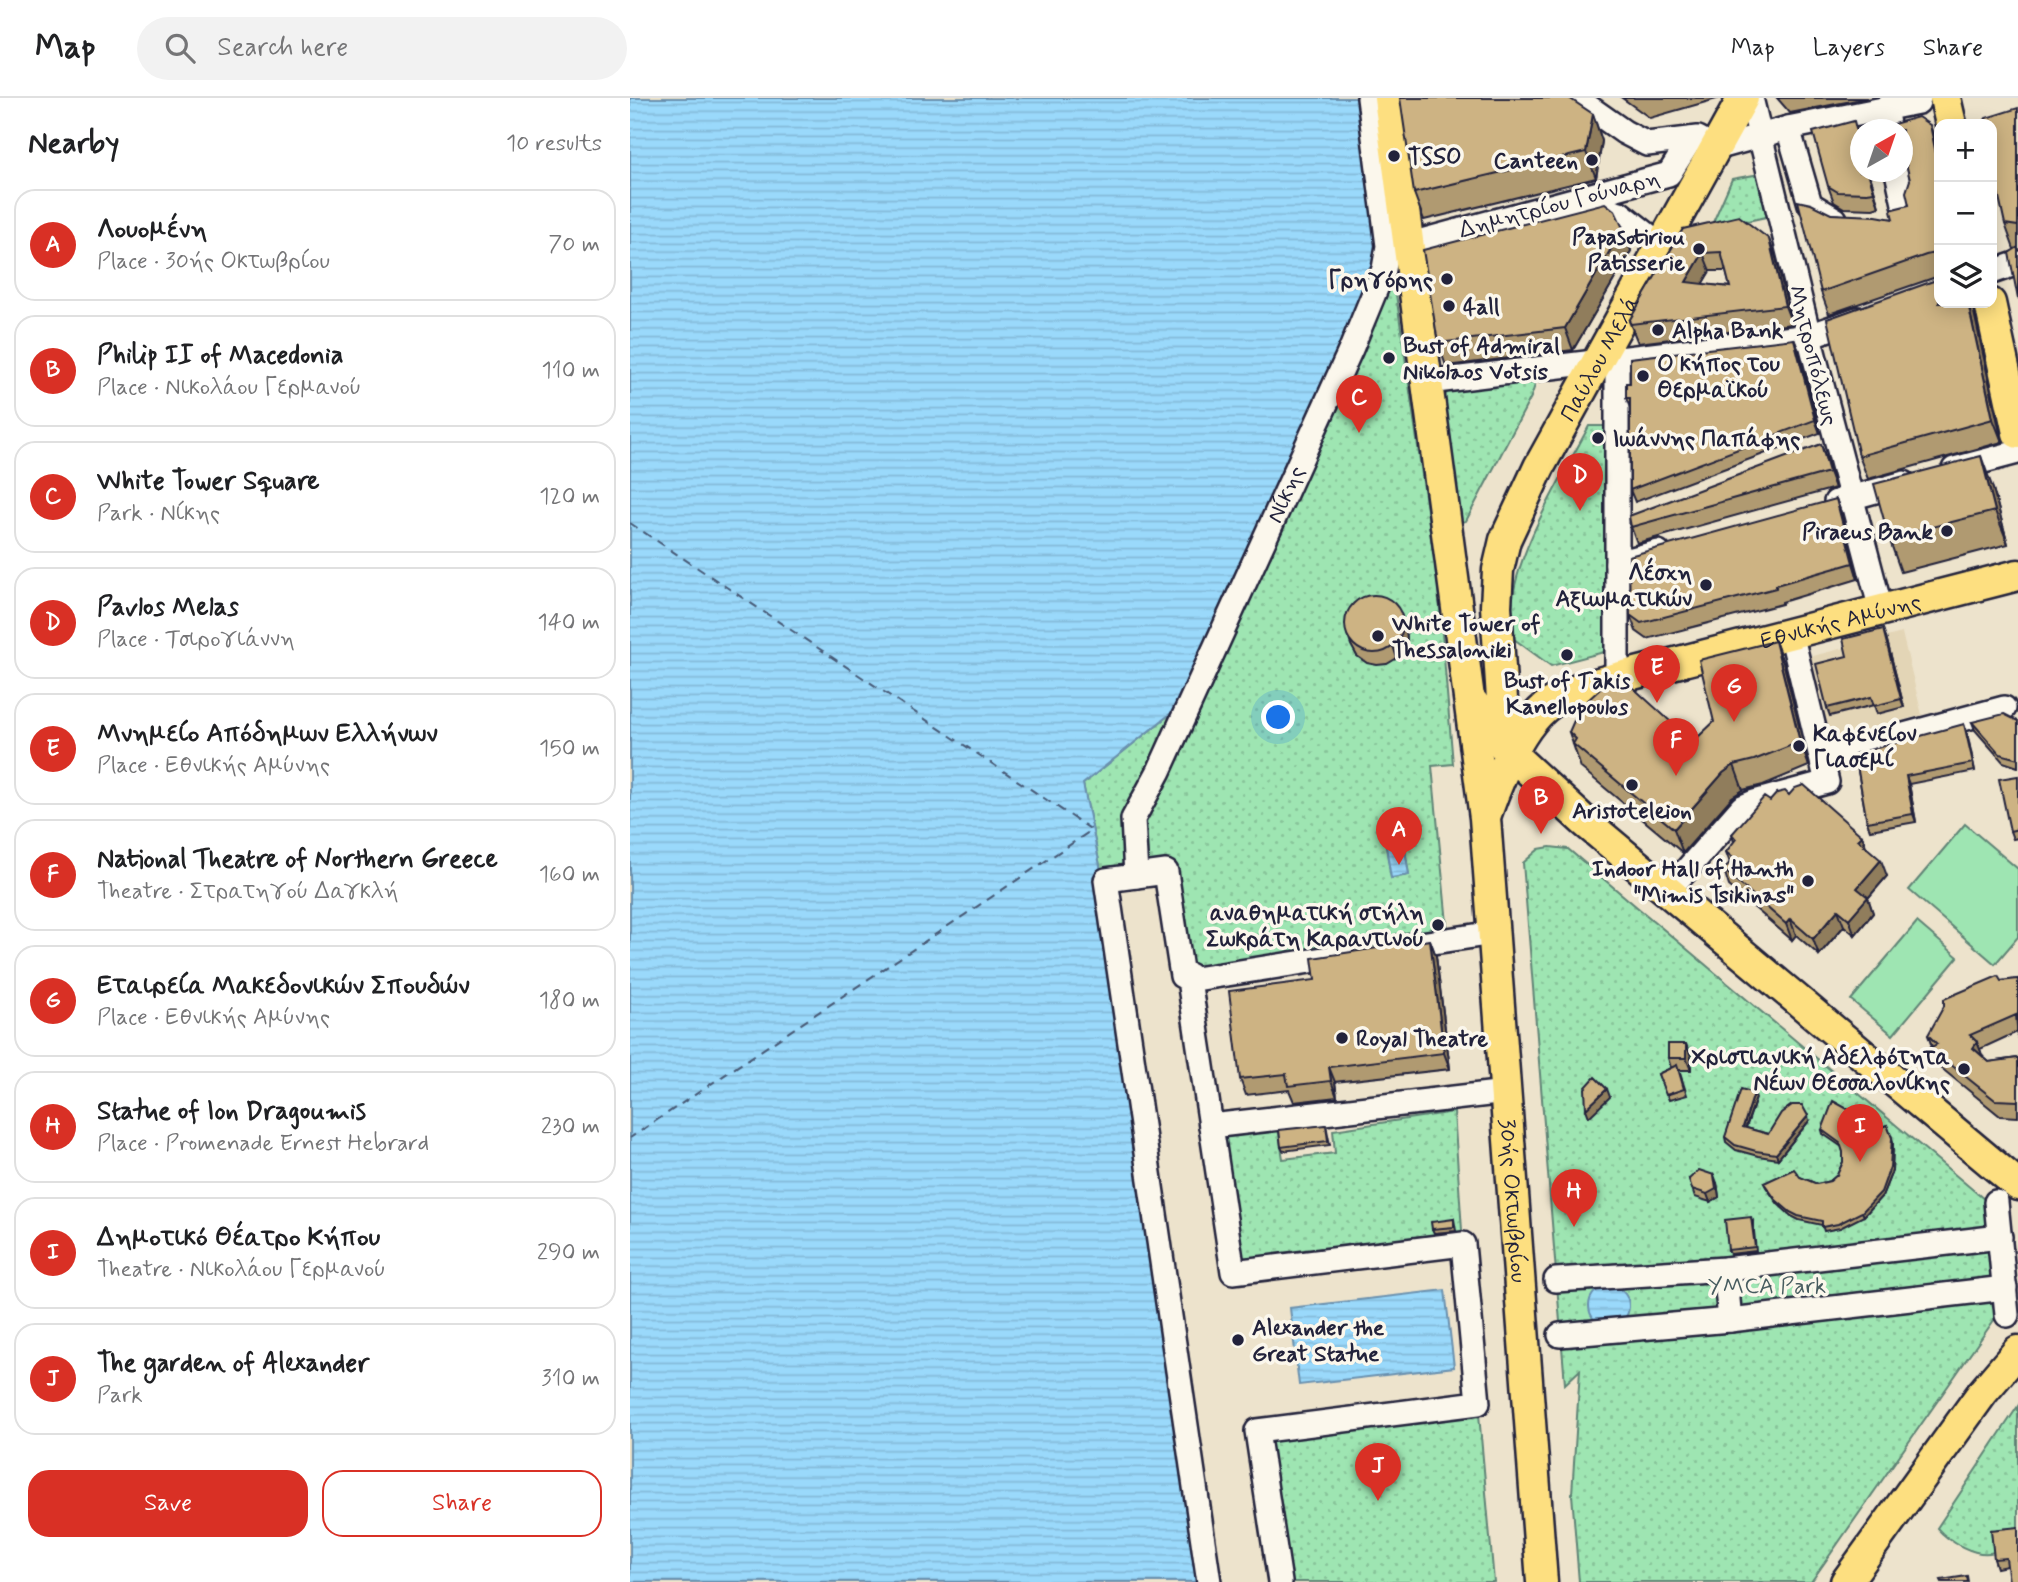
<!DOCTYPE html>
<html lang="en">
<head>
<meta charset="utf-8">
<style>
	body { margin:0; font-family:Mynerve,sans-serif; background:#f2f2f2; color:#202124 }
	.controls { position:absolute; right:21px; top:21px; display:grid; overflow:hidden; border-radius:14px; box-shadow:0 4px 18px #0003 }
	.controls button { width:63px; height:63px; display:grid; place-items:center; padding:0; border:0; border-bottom:2px solid #e0e0e0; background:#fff; color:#202124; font:35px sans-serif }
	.compass { position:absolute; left:1220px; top:21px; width:63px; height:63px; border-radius:50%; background:#fff; box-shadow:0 4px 18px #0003; rotate:40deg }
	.you { position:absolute; left:649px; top:620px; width:24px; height:24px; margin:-18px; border:5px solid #fff; border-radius:50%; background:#1a73e8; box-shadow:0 0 0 10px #1a73e833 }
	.badge { display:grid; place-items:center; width:46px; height:46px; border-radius:50%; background:#d93025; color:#fff; font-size:23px; font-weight:700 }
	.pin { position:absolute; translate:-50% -58px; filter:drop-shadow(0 2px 4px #0008) }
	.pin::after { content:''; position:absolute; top:37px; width:24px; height:21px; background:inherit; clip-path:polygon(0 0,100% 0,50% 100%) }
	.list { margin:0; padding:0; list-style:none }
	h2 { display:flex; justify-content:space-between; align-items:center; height:91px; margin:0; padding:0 28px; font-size:30px }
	h2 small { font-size:23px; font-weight:400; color:#757577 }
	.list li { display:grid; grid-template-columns:46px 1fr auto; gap:21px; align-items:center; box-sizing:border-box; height:112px; margin:0 14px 14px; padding:0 14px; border:2px solid #e0e0e0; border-radius:21px }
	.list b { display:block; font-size:26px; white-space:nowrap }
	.list p { margin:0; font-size:23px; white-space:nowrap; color:#757577 }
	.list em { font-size:23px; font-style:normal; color:#757577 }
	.actions { display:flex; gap:14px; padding:21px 28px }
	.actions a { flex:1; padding:16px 0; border:2px solid #d93025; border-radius:21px; text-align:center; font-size:24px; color:#d93025 }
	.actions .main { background:#d93025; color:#fff }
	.icon { flex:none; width:38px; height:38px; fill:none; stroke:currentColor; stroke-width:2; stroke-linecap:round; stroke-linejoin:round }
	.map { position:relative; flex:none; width:1388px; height:1484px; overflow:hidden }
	header { display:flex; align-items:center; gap:42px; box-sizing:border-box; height:98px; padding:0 35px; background:#fff; border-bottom:2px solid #e0e0e0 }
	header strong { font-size:33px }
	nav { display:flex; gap:38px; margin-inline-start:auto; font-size:24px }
	.search { width:490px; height:63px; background:#f2f2f2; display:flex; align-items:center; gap:18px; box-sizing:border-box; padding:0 24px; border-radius:38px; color:#757577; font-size:26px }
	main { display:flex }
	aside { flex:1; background:#fff }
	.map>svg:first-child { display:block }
</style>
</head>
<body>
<header>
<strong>Map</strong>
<div class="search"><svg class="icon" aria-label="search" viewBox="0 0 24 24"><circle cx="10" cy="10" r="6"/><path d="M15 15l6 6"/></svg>Search here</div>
<nav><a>Map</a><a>Layers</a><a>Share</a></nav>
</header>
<main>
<aside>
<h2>Nearby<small>10 results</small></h2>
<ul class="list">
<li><span class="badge">A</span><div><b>Λουομένη</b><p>Place · 30ής Οκτωβρίου</p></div><em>70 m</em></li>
<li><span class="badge">B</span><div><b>Philip II of Macedonia</b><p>Place · Νικολάου Γερμανού</p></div><em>110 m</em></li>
<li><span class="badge">C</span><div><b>White Tower Square</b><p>Park · Νίκης</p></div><em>120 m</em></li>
<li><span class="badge">D</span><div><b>Pavlos Melas</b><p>Place · Τσιρογιάννη</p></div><em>140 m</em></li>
<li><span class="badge">E</span><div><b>Μνημείο Απόδημων Ελλήνων</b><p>Place · Εθνικής Αμύνης</p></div><em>150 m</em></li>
<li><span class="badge">F</span><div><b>National Theatre of Northern Greece</b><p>Theatre · Στρατηγού Δαγκλή</p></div><em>160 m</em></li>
<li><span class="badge">G</span><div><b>Εταιρεία Μακεδονικών Σπουδών</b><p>Place · Εθνικής Αμύνης</p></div><em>180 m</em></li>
<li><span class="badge">H</span><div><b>Statue of Ion Dragoumis</b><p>Place · Promenade Ernest Hebrard</p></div><em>230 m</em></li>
<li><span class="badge">I</span><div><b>Δημοτικό Θέατρο Κήπου</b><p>Theatre · Νικολάου Γερμανού</p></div><em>290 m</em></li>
<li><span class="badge">J</span><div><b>The garden of Alexander</b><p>Park</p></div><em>310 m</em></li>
</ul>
<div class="actions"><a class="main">Save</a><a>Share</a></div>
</aside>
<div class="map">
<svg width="1388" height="1484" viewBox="0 0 1388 1484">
	<defs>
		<pattern id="grass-dots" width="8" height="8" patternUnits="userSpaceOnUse" patternTransform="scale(1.75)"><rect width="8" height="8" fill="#9ee5b2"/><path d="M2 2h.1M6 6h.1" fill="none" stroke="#88c49a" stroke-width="1.8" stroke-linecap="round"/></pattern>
		<pattern id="water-rules" width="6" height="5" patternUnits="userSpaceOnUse" patternTransform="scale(1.75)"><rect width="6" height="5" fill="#9ad9fb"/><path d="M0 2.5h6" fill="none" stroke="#84bad8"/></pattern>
	</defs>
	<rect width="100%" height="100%" fill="#ede3cc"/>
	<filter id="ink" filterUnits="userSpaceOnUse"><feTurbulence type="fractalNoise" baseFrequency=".0143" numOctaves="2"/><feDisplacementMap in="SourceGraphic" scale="14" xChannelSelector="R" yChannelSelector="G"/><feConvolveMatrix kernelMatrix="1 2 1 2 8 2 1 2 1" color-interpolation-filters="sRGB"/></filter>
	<g filter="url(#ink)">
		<path fill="#e3d5b6" d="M1272 535 1292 617 1196 642 1175 560Z"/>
		<path fill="url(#grass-dots)" stroke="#608476" stroke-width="2" fill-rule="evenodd" d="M1130 76 1141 118 1080 131 1102 81Z
			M751 180 764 182 808 488 823 666 802 668 818 836 552 878 536 774 473 782 453 686 545 612ZM773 739 779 777 761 780 755 741Z
			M900 282 905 287 901 299 836 423 829 425 813 300 819 292Z
			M959 328H978V553L921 568 884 541C884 532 882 523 882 514 881 460 934 376 959 328Z
			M920 749 938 751 1361 1107 1371 1212 1181 1484H949L942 1396 950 1272 935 1286 893 765 909 751Z
			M824 1014 833 1147 603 1174 582 1032 647 1023 653 1061 705 1055 703 1032Z
			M848 1305 864 1484H650L627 1333Z
			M1388 1308V1437C1381 1442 1372 1451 1364 1454 1346 1460 1318 1443 1307 1430Z"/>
		<path fill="#9ee5b2" stroke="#608476" stroke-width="2" d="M1335 726 1388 771V839L1365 866 1279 792Z
			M1287 824 1328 859 1263 937 1221 902Z"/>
		<path fill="url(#water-rules)" stroke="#6a90ae" stroke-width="2" d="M0 0H732L751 135 744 181 545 612 453 686 473 782 575 1484H0Z
			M773 739 779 777 761 780 755 742Z
			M959 1208a20 20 0 1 1 40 0a20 20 0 1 1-40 0Z
			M815 1192 824 1269 669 1287 660 1210Z"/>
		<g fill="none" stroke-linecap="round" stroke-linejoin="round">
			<path stroke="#465975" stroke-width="2" stroke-dasharray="9 7" stroke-linecap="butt" d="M0 425 462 732 0 1040"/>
			<defs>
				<g id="minor">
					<path d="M946 0 994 34 1017 46 1068 40 1086 50 1158 30 1288 4 1289 0"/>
					<path d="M1121 0 1179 238 1251 512"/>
					<path d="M1255 10 1259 32"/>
					<path d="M1158 30 1180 106 1205 121"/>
					<path d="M1267 74 1274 106"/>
					<path d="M958 116 976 111 990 115 1032 148"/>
					<path d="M780 146 1039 76 1061 41"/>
					<path d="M1362 174 1388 165"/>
					<path d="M798 284 1179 238 1227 221"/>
					<path d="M1324 371 1388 354"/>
					<path d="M1206 404 1274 385"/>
					<path d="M987 465 1028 454"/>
					<path d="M987 580V262"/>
					<path d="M1192 659 1374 610"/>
					<path id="s1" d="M506 778 503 721 529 673 721 251 754 171 758 148 739 0"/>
					<path d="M1037 794 1112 709 1124 704 1197 684 1161 535"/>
					<path d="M770 849 864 835"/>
					<path d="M559 882 712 858"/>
					<path d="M581 1028 876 994"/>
					<path d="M1366 1104 1377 1217"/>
					<path d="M1095 1171 1100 1222"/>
					<path d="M926 1182 1095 1171 1370 1139"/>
					<path d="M930 1237 1100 1222 1375 1190"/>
					<path d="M579 1484 476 782 536 774 552 878 559 877V882L603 1174 833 1146 848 1305 627 1333 650 1484"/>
				</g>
				<g id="major">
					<path id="s2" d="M759 0 855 720 912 1484"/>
					<path d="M1315 0 1321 26"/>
					<path d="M1360 205 1388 335"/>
					<path d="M844 606 861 633 879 654 954 723 1388 1087"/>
					<path id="s3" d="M880 651 873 617 866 508 868 472 875 442 909 369 1113 0"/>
					<path id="s4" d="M856 716C868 682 890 626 921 605 940 592 965 586 987 580L1388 477"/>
					<path d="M1216 1484 1353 1294 1388 1253"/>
				</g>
			</defs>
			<use href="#minor" stroke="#22223b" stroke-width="28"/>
			<use href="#major" stroke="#22223b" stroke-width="35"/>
			<use href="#minor" stroke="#fbf7ec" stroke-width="23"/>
			<use href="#major" stroke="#fddf80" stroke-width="30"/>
		</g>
		<path fill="#b09a71" stroke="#22223b" stroke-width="2" fill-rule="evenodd" d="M992 0H1090L1020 20Z
			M1147 0H1237L1160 15Z
			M1388 10V201L1385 151H1384L1375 126Z
			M963 16 972 43 966 80 794 122 784 95Z
			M1272 32 1308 49 1309 55V178L1199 216 1191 194 1201 116 1263 121 1279 107 1280 82 1276 64 1272 62Z
			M1230 74H1239L1249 109 1243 111 1214 110 1204 104 1198 88Z
			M993 130 1001 153 943 252 816 268 808 245Z
			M1053 131 1146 160 1162 226 1008 245 999 223ZM1080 173H1096L1100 189 1072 186Z
			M1342 205 1372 344 1238 381 1229 358Z
			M1164 241 1169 253 1190 335 1005 404 1000 392V310L996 300 1000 285Z
			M1197 362 1205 390 1007 445 1001 429Z
			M1363 391 1378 446 1271 474 1259 440Z
			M1206 401 1212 417 1228 481 1152 504V506L1017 541 1006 533 1000 517Z
			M772 519 776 531 777 541 774 552 767 560 757 566 747 567 737 565 727 558 721 547 717 535Z
			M1256 539 1274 609 1247 616 1244 607 1200 618 1197 610 1217 558Z
			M1145 543 1154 567 1179 668 1133 687 1113 692 1102 699 1053 755 951 670 939 634 1063 644 1084 624Z
			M1388 623V669L1373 664 1345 632 1342 624Z
			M1337 635 1345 673 1279 686 1286 724 1240 732 1237 724 1225 656Z
			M1388 678V740L1383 741 1380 733Z
			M1159 697 1232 738 1236 750 1257 778 1238 800 1243 815 1225 837 1214 828 1189 857 1166 837 1162 842 1099 788 1094 772 1100 765 1096 754 1104 744 1102 736 1140 703Z
			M800 842 806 858 820 971 705 984 707 999 664 1004 659 992 616 997 610 981 685 882Z
			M1388 881 1387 934 1350 951 1352 958 1359 964 1388 960V1019L1370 1018 1305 965 1300 950 1302 949 1298 937 1371 883Z
			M1061 958V972H1049L1057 997 1039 1002 1028 976 1041 970 1038 960Z
			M1126 1000 1116 1030 1138 1036 1179 1023 1148 1061 1128 1058 1106 1052 1096 1044 1095 1039Z
			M696 1027 700 1047 653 1053 651 1049Z
			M1257 1027 1263 1044 1262 1073 1252 1098 1234 1118 1210 1130 1194 1133 1192 1127 1169 1122 1161 1118 1148 1106 1136 1089 1134 1085 1170 1079 1187 1086 1200 1083 1207 1077 1213 1064V1054L1212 1049 1193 1036 1192 1032 1240 1033Z
			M1059 1081 1087 1085 1089 1099 1080 1104 1065 1099Z
			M824 1121 826 1133 804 1135 802 1131Z
			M1123 1123 1126 1153 1100 1156 1098 1152Z
			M1388 1429 1377 1468 1367 1470 1364 1461Z"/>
		<path fill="#907d5c" stroke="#22223b" stroke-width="2" d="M963 16 972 43 966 80 956 54Z
			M1300 27 1308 49 1309 55V70Z
			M1238 74H1239L1249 109 1244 94Z
			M993 130 1001 153 943 252 935 230Z
			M1139 141 1146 160 1162 226 1155 208Z
			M1073 155 1080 173 1063 202 1056 184Z
			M1338 205H1342L1372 344 1363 321Z
			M1164 241 1169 253 1190 335 1185 322Z
			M1191 346 1197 362 1205 390 1199 374Z
			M1351 358 1363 391 1378 446 1365 413Z
			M1206 401 1212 417 1228 481 1223 465Z
			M772 519 776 531 777 541 774 552 767 560 763 548Z
			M1253 531 1256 539 1274 609 1271 601Z
			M1145 543 1154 567 1179 668 1170 644Z
			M1334 626 1337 635 1345 673 1343 665Z
			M1104 667 1113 692 1102 699 1053 755 1044 731 1093 675Z
			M1276 678 1279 686 1286 724 1283 716Z
			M1232 738 1238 753 1228 742Z
			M1251 762 1257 778 1238 800 1243 815 1225 837 1219 821 1227 790Z
			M1208 812 1214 828 1189 857 1183 841Z
			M1160 821 1166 837 1162 842 1156 826Z
			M800 842 806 858 820 971 814 955Z
			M1347 944 1353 959 1343 950Z
			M1056 946 1061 958V972L1056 960Z
			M699 969 705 984 707 999 701 983Z
			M977 991 980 999 959 1019 956 1011Z
			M1124 995 1126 1000 1114 1034 1113 1029Z
			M1178 1018 1179 1023 1148 1061 1146 1056Z
			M1262 1040 1263 1044 1262 1073 1252 1098 1234 1118 1232 1114Z
			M1084 1077 1087 1085 1089 1099 1080 1104 1077 1096Z"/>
		<path fill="#cdb383" stroke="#22223b" stroke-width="2" fill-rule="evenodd" d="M770 0H939L963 16 956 54 784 95Z
			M1388 10V128L1375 126 1362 67V26H1353L1356 20Z
			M1288 19 1300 27 1309 70V154L1296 157 1191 194 1168 103 1181 106 1201 116 1246 118 1263 121 1261 113 1263 111 1279 107 1276 94 1280 82 1272 49V32H1261L1260 27Z
			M1224 23 1230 47V74H1238L1244 94 1237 95 1208 94 1198 88 1183 34Z
			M975 105 985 113 993 130 935 230 808 245 793 152Z
			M1109 118 1139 141 1155 208 1001 226 999 223 1053 131ZM1091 154 1100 189 1056 184 1073 155Z
			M1388 149V201L1379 155Z
			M1309 181V205H1338L1363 321 1229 358 1197 221Z
			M1164 241 1185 322 1000 392V300H996V285H1000V260Z
			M1191 346 1199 374 1001 429 999 418Z
			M1351 358 1365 413 1259 440 1244 386Z
			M1206 401 1223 465 1146 487V490L1011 525 1000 517 999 458Z
			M715 526a29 29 0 1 1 58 0a29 29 0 1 1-58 0Z
			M1253 531 1271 601 1244 608 1241 599 1197 610 1186 566 1217 558 1213 541Z
			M1145 543 1170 644 1124 662 1104 667 1093 675 1044 731 943 646 946 641 939 634 946 618 956 604 970 591 986 583 993 589 998 585 1063 644 1084 624 1069 562Z
			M1374 616 1388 623V661L1370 656 1342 624Z
			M1334 626 1343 665 1276 678 1283 716 1237 724 1225 656Z
			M1388 678V731L1380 733 1369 681Z
			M1174 687 1232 738 1228 742 1251 762 1227 790 1238 799 1219 821 1208 812 1183 841 1160 821 1156 826 1094 772 1103 760 1096 754 1106 741 1102 736 1134 699 1140 703 1147 695 1155 693 1159 697 1165 690Z
			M800 842 814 955 699 969 701 983 658 988 656 976 610 981 599 893 685 882 682 860Z
			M1368 878 1371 883 1388 881V941L1386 917 1340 937 1347 944 1343 950 1359 964 1388 960V1003L1365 1002 1300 950 1307 946 1298 937 1314 908V901Z
			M1038 946H1056V960H1038Z
			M1047 967 1054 991 1036 997 1028 976Z
			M965 979 977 991 956 1011 955 990Z
			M1111 991 1124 995 1113 1029 1138 1036 1151 1015 1162 1007H1172L1178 1018 1146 1056 1126 1053 1105 1047 1095 1039Z
			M1203 1003 1225 1015 1240 1033 1257 1027 1262 1040 1260 1069 1251 1094 1232 1114 1208 1126 1192 1129V1123L1168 1118 1160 1114 1146 1102 1134 1085 1164 1071 1170 1079 1187 1086 1200 1083 1207 1077 1213 1064V1054L1210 1045 1192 1032Z
			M696 1027 698 1043 651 1049 649 1032Z
			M1069 1072 1084 1077 1086 1091 1077 1096 1062 1091 1059 1081Z
			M1121 1119 1125 1149 1098 1152 1095 1122Z
			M824 1121V1129L802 1131 801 1124Z
			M1388 1429V1484H1379L1376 1460 1364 1461 1361 1432Z
			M1337 1478 1338 1484H1312L1311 1482Z"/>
	</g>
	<g fill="#22223b" stroke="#fbf7ec" stroke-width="2.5">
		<circle cx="764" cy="58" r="7"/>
		<circle cx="962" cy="62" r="7"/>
		<circle cx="1069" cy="151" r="7"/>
		<circle cx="817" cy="181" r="7"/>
		<circle cx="819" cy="208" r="7"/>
		<circle cx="1028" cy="232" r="7"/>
		<circle cx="759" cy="260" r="7"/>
		<circle cx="1013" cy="278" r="7"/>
		<circle cx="968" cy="340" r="7"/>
		<circle cx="1317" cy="433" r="7"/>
		<circle cx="1076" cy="487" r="7"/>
		<circle cx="748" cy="538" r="7"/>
		<circle cx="937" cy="557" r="7"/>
		<circle cx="1169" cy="648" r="7"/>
		<circle cx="1002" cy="687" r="7"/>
		<circle cx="1178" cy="783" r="7"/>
		<circle cx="808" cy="827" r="7"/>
		<circle cx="712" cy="940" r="7"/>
		<circle cx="1334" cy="971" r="7"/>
		<circle cx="608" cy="1242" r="7"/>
	</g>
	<g text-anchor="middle" stroke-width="7" stroke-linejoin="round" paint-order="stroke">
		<g font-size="23" font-weight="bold" fill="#22223b" stroke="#fbf7ec" text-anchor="start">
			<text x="778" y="66">TSSO</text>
			<text x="948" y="70" text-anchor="end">Canteen</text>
			<text x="1055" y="146" text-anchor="end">Papasotiriou<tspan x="1055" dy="26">Patisserie</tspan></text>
			<text x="803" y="189" text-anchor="end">Γρηγόρης</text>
			<text x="833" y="216">4all</text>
			<text x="1042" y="240">Alpha Bank</text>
			<text x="773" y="255">Bust of Admiral<tspan x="773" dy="26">Nikolaos Votsis</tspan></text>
			<text x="1027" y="273">Ο κήπος του<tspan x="1027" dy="26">Θερμαϊκού</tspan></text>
			<text x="982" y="348">Ιωάννης Παπάφης</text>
			<text x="1303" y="441" text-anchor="end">Piraeus Bank</text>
			<text x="1062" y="482" text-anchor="end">Λέσχη<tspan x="1062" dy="26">Αξιωματικών</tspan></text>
			<text x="762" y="533">White Tower of<tspan x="762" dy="26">Thessaloniki</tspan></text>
			<text x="937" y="590" text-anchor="middle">Bust of Takis<tspan x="937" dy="26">Kanellopoulos</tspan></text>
			<text x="1183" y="643">Καφενείον<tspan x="1183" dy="26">Γιασεμί</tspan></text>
			<text x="1002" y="720" text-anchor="middle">Aristoteleion</text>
			<text x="1164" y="778" text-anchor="end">Indoor Hall of Hanth<tspan x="1164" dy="26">"Mimis Tsikinas"</tspan></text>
			<text x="794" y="822" text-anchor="end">αναθηματική στήλη<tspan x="794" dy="26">Σωκράτη Καραντινού</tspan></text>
			<text x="726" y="948">Royal Theatre</text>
			<text x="1320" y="966" text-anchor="end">Χριστιανική Αδελφότητα<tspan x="1320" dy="26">Νέων Θεσσαλονίκης</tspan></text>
			<text x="622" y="1237">Alexander the<tspan x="622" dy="26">Great Statue</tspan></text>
		</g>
		<g font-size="23" fill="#22223b" stroke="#fbf7ec">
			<text transform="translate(929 105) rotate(-15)" y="8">Δημητρίου Γούναρη</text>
			<text transform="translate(1184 257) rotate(76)" y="8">Μητροπόλεως</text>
			<text dy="8" stroke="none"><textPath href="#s3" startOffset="416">Παύλου Μελά</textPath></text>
			<text dy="8" stroke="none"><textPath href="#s1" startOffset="416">Νίκης</textPath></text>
			<text dy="8" stroke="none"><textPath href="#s4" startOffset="432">Εθνικής Αμύνης</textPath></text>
			<text dy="8" stroke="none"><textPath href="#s2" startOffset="1110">30ής Οκτωβρίου</textPath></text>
		</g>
		<g font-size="23" fill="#475c5f" stroke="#fbf7ec">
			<text x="1137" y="1195">YMCA Park</text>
		</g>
	</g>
</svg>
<div class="controls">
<button>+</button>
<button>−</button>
<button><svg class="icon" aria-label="layers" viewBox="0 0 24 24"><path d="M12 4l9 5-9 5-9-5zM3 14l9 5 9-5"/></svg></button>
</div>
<svg class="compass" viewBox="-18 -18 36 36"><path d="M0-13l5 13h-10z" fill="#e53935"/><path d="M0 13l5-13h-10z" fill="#757577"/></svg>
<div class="you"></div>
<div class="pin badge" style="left:769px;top:767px">A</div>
<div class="pin badge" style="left:911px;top:736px">B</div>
<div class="pin badge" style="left:729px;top:335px">C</div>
<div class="pin badge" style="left:950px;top:413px">D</div>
<div class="pin badge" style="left:1027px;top:605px">E</div>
<div class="pin badge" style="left:1046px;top:678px">F</div>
<div class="pin badge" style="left:1104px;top:624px">G</div>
<div class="pin badge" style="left:944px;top:1129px">H</div>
<div class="pin badge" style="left:1230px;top:1064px">I</div>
<div class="pin badge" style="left:748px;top:1403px">J</div>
</div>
</main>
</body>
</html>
